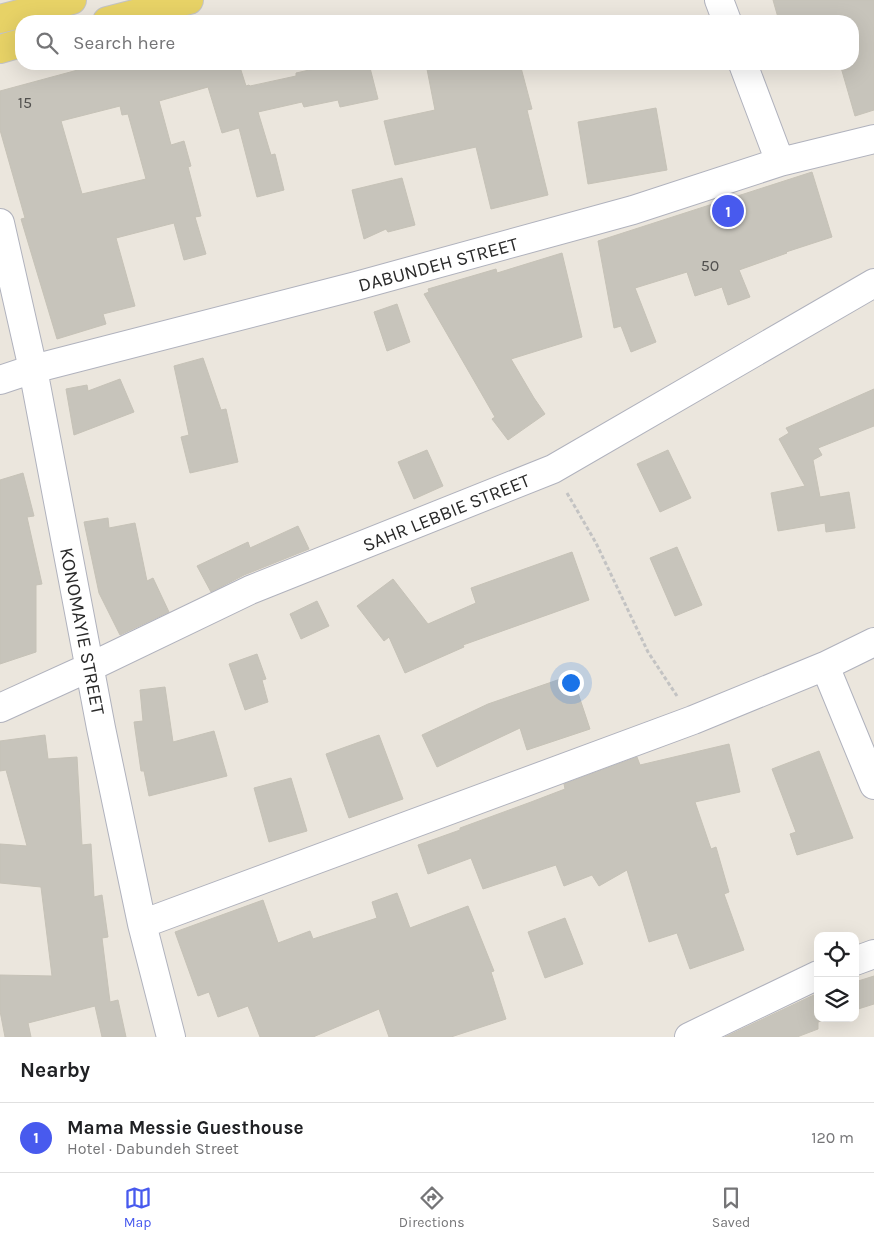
<!DOCTYPE html>
<html lang="en">
<head>
<meta charset="utf-8">
<style>
	body { margin:0; font-family:Karla,sans-serif; background:#f2f2f2; color:#202124 }
	.controls { position:absolute; right:15px; bottom:15px; display:grid; overflow:hidden; border-radius:10px; box-shadow:0 5px 20px #0002 }
	.controls button { width:45px; height:45px; display:grid; place-items:center; padding:0; border:0; border-bottom:1px solid #e0e0e0; background:#fff; color:#202124; font:25px sans-serif }
	.you { position:absolute; left:570px; top:682px; width:18px; height:18px; margin:-12px; border:4px solid #fff; border-radius:50%; background:#1a73e8; box-shadow:0 0 0 8px #1a73e833 }
	.badge { display:grid; place-items:center; width:32px; height:32px; border-radius:50%; background:#485aee; color:#fff; font-size:16px; font-weight:700 }
	.pin { position:absolute; translate:-50% -50%; border:2px solid #fff; box-shadow:0 1px 5px #0006 }
	.list { margin:0; padding:0; list-style:none }
	h2 { display:flex; justify-content:space-between; align-items:center; height:65px; margin:0; padding:0 20px; font-size:21px }
	h2 small { font-size:16px; font-weight:400; color:#757577 }
	.list li { display:grid; grid-template-columns:32px 1fr auto; gap:15px; align-items:center; box-sizing:border-box; height:70px; padding:0 20px; border-top:1px solid #e0e0e0 }
	.list b { display:block; font-size:19px; white-space:nowrap }
	.list p { margin:0; font-size:16px; white-space:nowrap; color:#757577 }
	.list em { font-size:16px; font-style:normal; color:#757577 }
	.icon { flex:none; width:28px; height:28px; fill:none; stroke:currentColor; stroke-width:2; stroke-linecap:round; stroke-linejoin:round }
	.map { position:relative; flex:none; width:874px; height:1037px; overflow:hidden }
	.search { position:absolute; background:#fff; box-shadow:0 5px 20px #0002; left:15px; right:15px; top:15px; height:55px; display:flex; align-items:center; gap:12px; box-sizing:border-box; padding:0 18px; border-radius:20px; color:#757577; font-size:19px }
	.sheet { height:135px; background:#fff }
	nav { display:flex; justify-content:space-around; align-items:center; box-sizing:border-box; height:70px; border-top:1px solid #e0e0e0; background:#fff; font-size:14px; color:#757577 }
	nav a { display:grid; justify-items:center; gap:2px }
	nav .on { color:#485aee }
	.map>svg:first-child { display:block }
</style>
</head>
<body>
<div class="map">
<svg width="874" height="1037" viewBox="0 0 874 1037">
	<rect width="100%" height="100%" fill="#ebe6dd"/>
	<path fill="#c7c4bb" stroke="#c6c2b7" fill-rule="evenodd" d="M773 0H874V110L855 116 840 64H853V21H779Z
		M100 64H239L246 86 249 85 250 86 296 76V73L336 64H369L378 99 340 107 338 100 304 107 302 102 258 112 271 155 275 154 284 190 257 197 239 128 222 133 208 87 159 101 171 145 184 141 191 166 188 167 201 216 195 217 206 254 184 260 174 223 116 238 135 306 103 314 106 324 57 339 21 219 25 218 0 130V91ZM120 106 122 115 128 114 146 179 82 194 61 121Z
		M426 64H520L532 109 527 110 548 195 491 209 476 147 395 165 384 121 435 110Z
		M656 108 667 170 588 184 578 122Z
		M812 172 832 237 786 252 787 253 739 270 750 297 728 305 722 287 695 296 687 272 635 288 656 342 631 352 621 326 614 328 598 241Z
		M402 178 415 225 388 232 386 229 364 239 352 190Z
		M562 253 582 337 511 359 534 398 545 414 508 440 492 419 495 417 424 294 429 292 428 289 496 269 497 273Z
		M397 304 410 342 387 351 374 312Z
		M203 358 221 410 226 409 238 462 190 473 181 437 189 435 174 366Z
		M120 379 134 412 74 435 66 389 87 385 88 391Z
		M874 389V426L818 448 822 455 813 460 820 497 849 492 855 528 826 532 825 523 778 531 771 493 805 486 779 439 789 433 786 428Z
		M427 450 443 486 414 499 398 462Z
		M668 450 691 498 660 512 637 464Z
		M23 473 34 516 27 517 42 584 36 585V652L0 664V480Z
		M108 518 109 528 135 523 147 581 153 578 169 612 120 635 99 593 84 522Z
		M298 526 309 549 244 575 211 592 197 566 248 542 250 548Z
		M677 547 702 605 675 616 650 558Z
		M572 552 589 600 463 645 464 647 405 673 389 637 384 641 357 606 393 579 428 624 476 603 471 588Z
		M317 601 329 626 301 639 290 614Z
		M257 654 266 679 262 680 268 702 245 710 229 664Z
		M572 675 590 729 527 750 520 728 437 767 422 735 488 704Z
		M165 687 173 742 214 731 227 776 149 796 144 771H141L134 722 143 721 140 690Z
		M45 735 48 759 77 757 82 845 91 844 94 897 102 895 108 937 102 938 110 1002 118 1000 126 1037H102L95 1006 28 1023 31 1037H5L0 1011V975L52 976 41 887 0 883V844L27 846 6 770 0 771V741Z
		M379 735 403 799 349 818 326 754Z
		M729 744 740 792 695 802 711 849 716 847 729 892 724 894 744 950 690 969 677 933 649 942 627 870 599 886 592 875 564 886 556 865 483 889 471 858 428 874 418 845 460 830V828L531 802 565 789 564 784 637 757 640 765Z
		M819 751 853 838 797 855 790 834 796 832 772 769Z
		M291 778 307 831 269 842 254 788Z
		M397 893 410 928 468 906 494 971 491 972 506 1019 451 1037H389L379 1009 313 1037H260L248 1006 218 1017 209 992 198 996 175 932 263 900 278 943 310 931 313 939 377 918 372 902Z
		M565 918 583 964 545 978 528 932Z
		M874 976V1004L855 1010V982Z
		M818 993V1018H830L818 1022V1029L797 1037H725Z"/>
	<g fill="none" stroke-linecap="round" stroke-linejoin="round">
		<defs>
			<path id="street" d="M719 0 727 21
				M743 64 780 162
				M0 223 33 369 101 728 142 924 171 1037
				M0 380 33 369 356 286 633 210 780 162 874 139
				M825 666 874 785
				M0 708 90 667 250 590 553 469 874 283
				M142 924 693 720 825 666 874 642
				M855 961 874 954
				M689 1037 818 975"/>
			<path id="primary" d="M0 19 72 0
				M107 21 189 0
				M0 49 21 43"/>
		</defs>
		<use href="#street" stroke="#b0b2bd" stroke-width="30"/>
		<use href="#primary" stroke="#c3c3c3" stroke-width="30"/>
		<path stroke="#c3c3c3" stroke-width="3" stroke-dasharray="4 2.5" stroke-linecap="butt" d="M567 493 596 543 648 652 677 696"/>
		<use href="#street" stroke="#fff" stroke-width="28"/>
		<use href="#primary" stroke="#e7d266" stroke-width="28"/>
	</g>
	<g text-anchor="middle" stroke-width="4.5" stroke-linejoin="round" paint-order="stroke">
		<g font-size="16" fill="#51504e">
			<text x="25" y="108">15</text>
			<text x="710" y="271">50</text>
		</g>
		<g font-size="19" fill="#2a2a2a" stroke="#fff">
			<text transform="translate(438 264) rotate(-15)" y="7">DABUNDEH STREET</text>
			<text transform="translate(446 512) rotate(-22)" y="7">SAHR LEBBIE STREET</text>
			<text transform="translate(83 631) rotate(79)" y="7">KONOMAYIE STREET</text>
		</g>
	</g>
</svg>
<div class="controls">
<button><svg class="icon" aria-label="locate" viewBox="0 0 24 24"><circle cx="12" cy="12" r="6"/><path d="M12 2v4M12 18v4M2 12h4M18 12h4"/></svg></button>
<button><svg class="icon" aria-label="layers" viewBox="0 0 24 24"><path d="M12 4l9 5-9 5-9-5zM3 14l9 5 9-5"/></svg></button>
</div>
<div class="you"></div>
<div class="pin badge" style="left:728px;top:211px">1</div>
<div class="search"><svg class="icon" aria-label="search" viewBox="0 0 24 24"><circle cx="10" cy="10" r="6"/><path d="M15 15l6 6"/></svg>Search here</div>
</div>
<section class="sheet">
<h2>Nearby<small></small></h2>
<ul class="list">
<li><span class="badge">1</span><div><b>Mama Messie Guesthouse</b><p>Hotel · Dabundeh Street</p></div><em>120 m</em></li>
</ul>
</section>
<nav>
<a class="on"><svg class="icon" aria-label="map" viewBox="0 0 24 24"><path d="M3 6l6-2 6 2 6-2v14l-6 2-6-2-6 2zM9 4v14M15 6v14"/></svg>Map</a>
<a><svg class="icon" aria-label="directions" viewBox="0 0 24 24"><path d="M12 3l9 9-9 9-9-9zM9 14v-3h6M13 9l2 2-2 2"/></svg>Directions</a>
<a><svg class="icon" aria-label="saved" viewBox="0 0 24 24"><path d="M7 4h10v16l-5-4-5 4z"/></svg>Saved</a>
</nav>
</body>
</html>
